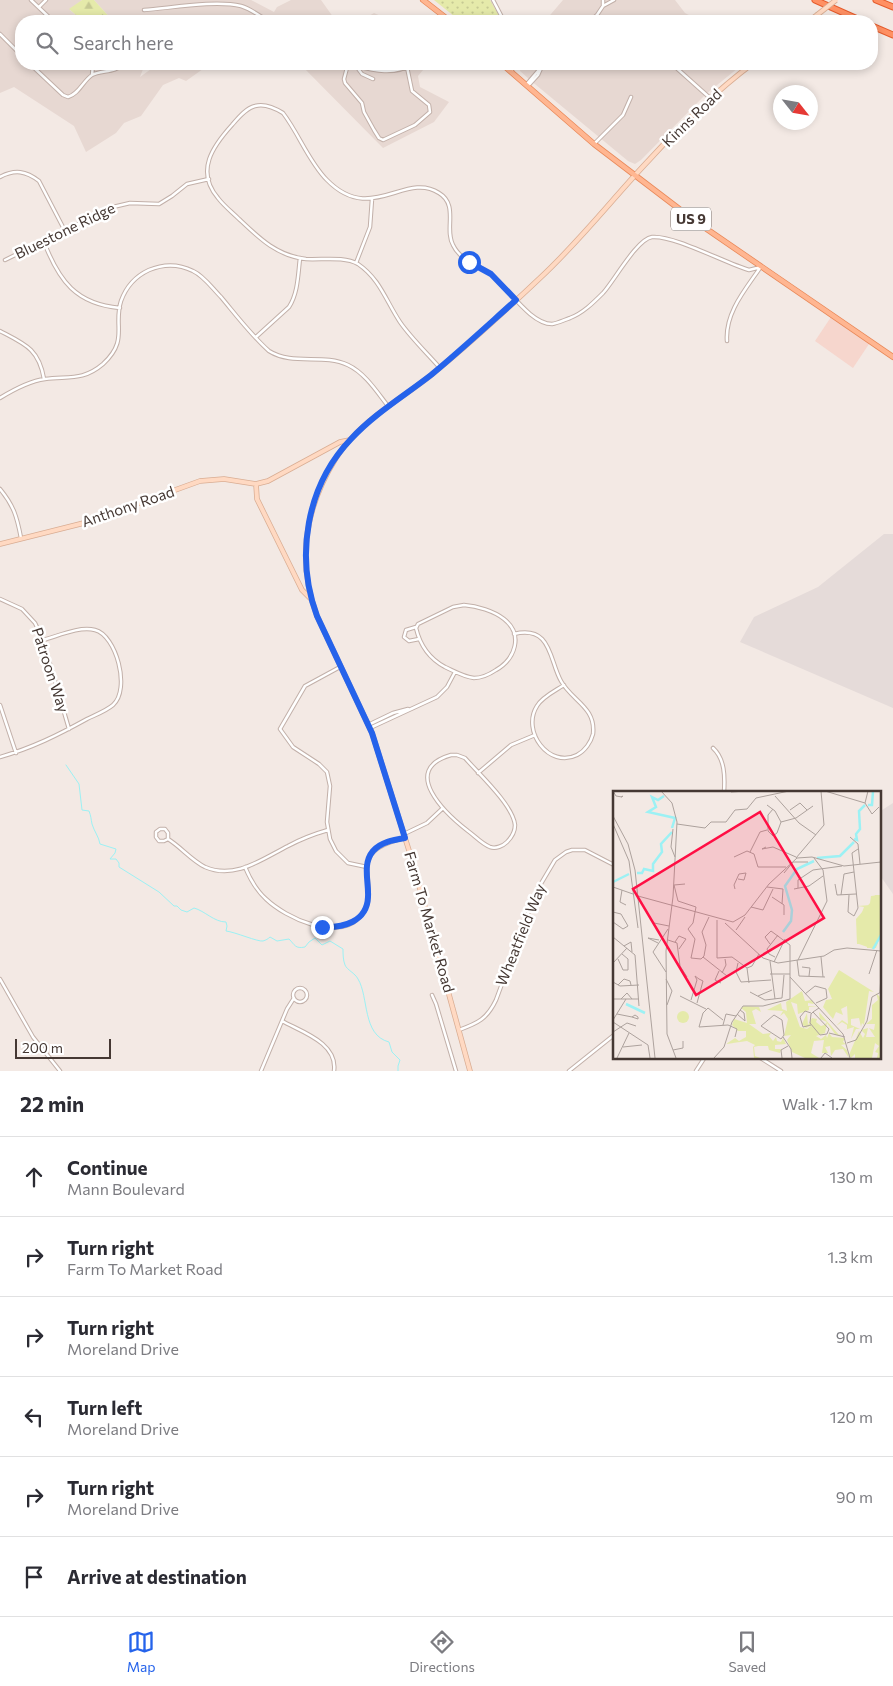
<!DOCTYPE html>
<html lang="en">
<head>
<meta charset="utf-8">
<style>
	body { margin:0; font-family:Commissioner,sans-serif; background:#f7f7f7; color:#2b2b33 }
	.compass { position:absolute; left:773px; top:85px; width:45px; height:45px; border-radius:50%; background:#fff; box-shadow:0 2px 8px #0003; rotate:121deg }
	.scale { position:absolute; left:15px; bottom:12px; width:96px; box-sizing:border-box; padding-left:5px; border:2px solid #453833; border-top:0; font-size:14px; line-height:18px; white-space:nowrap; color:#453833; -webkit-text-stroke:4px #fff; paint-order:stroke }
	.stop { position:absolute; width:15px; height:15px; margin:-11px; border:4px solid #2563eb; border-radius:50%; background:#fff }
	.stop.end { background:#2563eb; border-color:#fff; box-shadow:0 1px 5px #0008 }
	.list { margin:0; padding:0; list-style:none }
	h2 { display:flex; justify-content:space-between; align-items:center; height:65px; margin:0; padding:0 20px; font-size:21px }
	h2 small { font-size:16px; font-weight:400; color:#7c7c81 }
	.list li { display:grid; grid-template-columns:32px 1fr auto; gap:15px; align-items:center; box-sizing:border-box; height:80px; padding:0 20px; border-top:1px solid #e1e1e2 }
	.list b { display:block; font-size:19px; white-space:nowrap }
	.list p { margin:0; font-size:16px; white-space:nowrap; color:#7c7c81 }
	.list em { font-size:16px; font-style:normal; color:#7c7c81 }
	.icon { flex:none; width:28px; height:28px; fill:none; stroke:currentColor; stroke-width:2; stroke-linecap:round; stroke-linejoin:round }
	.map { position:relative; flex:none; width:893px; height:1071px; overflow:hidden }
	.search { position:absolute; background:#fff; box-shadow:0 2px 8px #0003; left:15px; right:15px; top:15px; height:55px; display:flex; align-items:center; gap:12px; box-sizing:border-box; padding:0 18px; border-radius:20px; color:#7c7c81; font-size:19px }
	.sheet { height:545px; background:#fff }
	nav { display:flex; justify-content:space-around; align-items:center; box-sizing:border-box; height:70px; border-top:1px solid #e1e1e2; background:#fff; font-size:14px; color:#7c7c81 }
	nav a { display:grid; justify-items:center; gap:2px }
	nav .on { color:#2563eb }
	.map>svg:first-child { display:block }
</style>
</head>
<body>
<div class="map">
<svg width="893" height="1071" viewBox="0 0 893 1071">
	<defs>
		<pattern id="grass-dots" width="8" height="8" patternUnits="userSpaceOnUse" patternTransform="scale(1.25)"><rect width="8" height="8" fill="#e5eaaa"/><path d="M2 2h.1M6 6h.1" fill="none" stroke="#c6c993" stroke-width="1.8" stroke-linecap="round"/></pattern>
		<pattern id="forest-firs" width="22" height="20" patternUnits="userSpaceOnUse" patternTransform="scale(1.25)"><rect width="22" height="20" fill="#e5eaaa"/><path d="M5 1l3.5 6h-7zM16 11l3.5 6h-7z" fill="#c6c993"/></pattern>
	</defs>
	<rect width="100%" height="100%" fill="#f3e9e4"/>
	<path fill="#e7d8d2" d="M0 0H82L70 10 83 21H21V64H145L140 77 158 64H210L186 81 179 78 163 85 141 116 124 123 116 133 86 152 74 126 14 87 0 93Z
		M94 0H251L274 12 277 7 291 0H321L336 21H256L251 18 239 17 236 21H113Z
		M563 0H675L685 13 700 21H545Z
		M374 13 387 19 395 15 398 21H360Z
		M300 64H428L418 76 420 87 449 102 434 122 383 148Z
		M519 64H743L706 94 641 160 635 164 628 161 530 80 520 71Z"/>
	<path fill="#f6d6cd" d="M833 314 871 341 853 368 815 341Z"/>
	<path fill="#e5dbd9" d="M884 534H893V708L740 642 754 617 818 587Z
		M893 803V894L879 874V812Z"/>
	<path fill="url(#grass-dots)" d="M434 0H490L500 17 495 21H460Z"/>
	<path fill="url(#forest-firs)" d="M82 0H94L113 21H83L69 9Z"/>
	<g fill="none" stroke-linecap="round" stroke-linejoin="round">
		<path stroke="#9cf1f4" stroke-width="1" d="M66 765 79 784 82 810 89 811C91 816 91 819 92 824 94 831 99 837 100 844L116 849 115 853 110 859H116L119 863V867L159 892 174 906H177L181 910 187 912 194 908C205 911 214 922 226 922L227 926 226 931C235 932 258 942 263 941 266 940 268 939 270 937L277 941 289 939C295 945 295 949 305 947L309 942 315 938 322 945 330 941 343 949C343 954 343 960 345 965 347 970 355 973 358 979 369 997 362 1035 389 1042L392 1052 400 1060 398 1066V1071"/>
		<defs>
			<path id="street" d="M31 0 53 21
				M493 0 504 21
				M603 0V6L614 0
				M39 7 46 0
				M144 10C171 8 215 0 241 6 251 9 260 16 268 21
				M300 21 304 18 309 21
				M590 21 597 15 603 6
				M0 34 21 55
				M30 64 63 95 68 97C79 94 83 81 92 75 101 70 117 73 122 64
				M347 64C369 69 392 77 413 64
				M348 64 344 79 345 83 362 103 364 112 374 130 379 138 383 140 415 125 430 112 429 105 412 91 407 67
				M672 64 710 98
				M356 66 362 74 373 79
				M511 72 515 64
				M92 75 93 64
				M526 85 544 64
				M528 86 538 75 542 66
				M594 144 623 115 631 97
				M0 177C15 169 26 171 39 181L65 231
				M44 242C59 281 76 304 120 308
				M5 260 113 207 130 203 159 204 172 196 187 184 209 179
				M356 263 370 227 372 199
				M0 331C25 344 39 349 44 379
				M256 337 289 307C298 293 298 275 300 258
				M727 341C725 313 745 290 760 268
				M440 368C427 353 411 338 400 322 386 301 380 279 358 264 344 256 322 260 306 259 277 256 259 238 239 219 232 212 224 206 218 198 195 171 213 146 232 125 238 118 246 108 255 106 265 103 275 108 283 113 299 134 309 162 327 180 371 225 405 171 439 193 459 205 444 229 453 245 460 260 476 264 488 272 506 284 529 324 552 324 558 323 564 320 570 318 583 313 593 303 603 293 614 281 637 239 652 237 674 235 725 263 749 270L761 267
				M0 398C13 390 30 381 45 379 69 376 83 381 103 364 129 340 113 326 121 301 126 287 136 276 149 270 163 264 179 264 193 271 204 276 212 288 221 297 236 315 251 335 269 351 293 366 323 353 348 365 365 373 377 392 388 406
				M0 489C14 506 17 517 21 538
				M0 599 22 609 35 623 43 640 69 729
				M464 605C477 606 494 611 504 619 524 635 515 659 496 670 490 674 482 678 474 678 464 677 454 671 445 667 430 659 420 645 416 628L418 624 453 607Z
				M416 627 406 630 404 637 409 641 419 639
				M514 634C552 625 549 660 561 681 572 701 596 707 593 734 591 742 585 751 577 755 549 769 521 731 537 706 542 697 555 691 564 685
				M340 667 305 686 280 729 293 747 319 764 327 772 330 786 327 822 330 839 336 851 348 863 367 867
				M0 705 16 753
				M368 725 393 713 408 709
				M370 728 437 697 447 687 455 672
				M713 748C725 759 725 777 724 792
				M451 755H457L465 758C478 773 513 805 515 825 515 832 512 837 507 842 503 846 496 849 490 847 482 844 475 836 468 831 446 814 399 770 451 755Z
				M0 757C32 748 58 735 87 719 95 715 106 711 113 705 131 689 116 635 95 630 79 626 58 636 43 640
				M478 773 511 745 535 735
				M404 834 427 823 443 808
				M168 839 164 841H159L156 837V832L160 829H165L168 833V839C181 847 191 860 205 867 235 880 262 859 288 846 301 839 314 834 328 830
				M245 867C250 879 256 890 266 899 286 918 337 942 360 917 387 887 337 853 405 838
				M0 979 33 1037 60 1071
				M293 995a7 7 0 1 1 14 0a7 7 0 1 1-14 0Z
				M432 995 436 1004 456 1071
				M282 1021C302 1032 338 1043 334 1071
				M459 1030C478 1023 487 1019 496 1000L536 892 555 860 566 852 572 850H585L614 865
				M759 1057 781 1071
				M261 1071 287 1009 294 998
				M569 1071 614 1035
				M696 1071 705 1057"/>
			<path id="secondary" d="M809 21 817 15
				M256 484 257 499 302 590 311 599
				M0 544 84 523 200 481 224 479 256 484 268 481 340 442 350 440
				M470 1071 412 860 372 733 317 616C296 560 305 508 336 458 358 423 398 401 430 376 468 345 504 312 540 278 580 241 613 198 650 159 682 124 715 92 752 64"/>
			<path id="primary" d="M423 0 450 21
				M502 64 594 144 695 221 893 357"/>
			<path id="highway" d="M815 0 862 21
				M876 0 893 7
				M872 26 893 35"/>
		</defs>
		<use href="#street" stroke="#c2b0a9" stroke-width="4.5"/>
		<use href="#secondary" stroke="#d9ad93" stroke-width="5.5"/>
		<use href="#primary" stroke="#e98a5b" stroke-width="6"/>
		<use href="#highway" stroke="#e55b2c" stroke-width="7"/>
		<use href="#street" stroke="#fff" stroke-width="2.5"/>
		<use href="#secondary" stroke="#ffd9c2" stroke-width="4"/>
		<use href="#primary" stroke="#ffb691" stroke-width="4.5"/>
		<use href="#highway" stroke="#ff9063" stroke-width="5"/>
		<defs>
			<path id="secondary-bridge" d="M817 15 836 0"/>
		</defs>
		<use href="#secondary-bridge" stroke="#d9ad93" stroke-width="5.5" stroke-linecap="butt"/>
		<use href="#secondary-bridge" stroke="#ffd9c2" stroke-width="4"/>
	</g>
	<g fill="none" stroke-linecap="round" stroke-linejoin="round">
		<path stroke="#2563eb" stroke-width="6" d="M322 927C343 928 367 922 368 897 369 882 362 864 373 851 381 842 393 840 405 838L372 733 317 616C295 557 306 486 351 439 374 414 404 396 431 375 460 351 488 325 516 300L491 274 469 262"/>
	</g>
	<g text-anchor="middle" stroke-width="5" stroke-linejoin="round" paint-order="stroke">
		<rect fill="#fff" stroke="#7d7470" stroke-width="1" x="671" y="207.5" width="40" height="23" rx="4"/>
		<g font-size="14" font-weight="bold" fill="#453833">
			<text x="691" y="224">US 9</text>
		</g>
		<g font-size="15" fill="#453833" stroke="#fff">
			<text transform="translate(692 118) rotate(-44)" y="5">Kinns Road</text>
			<text transform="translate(65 231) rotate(-26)" y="5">Bluestone Ridge</text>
			<text transform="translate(128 507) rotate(-19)" y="5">Anthony Road</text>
			<text transform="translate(50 670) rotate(72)" y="5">Patroon Way</text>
			<text transform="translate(429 922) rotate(74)" y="5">Farm To Market Road</text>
			<text transform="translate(521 935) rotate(-68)" y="5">Wheatfield Way</text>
		</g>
	</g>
	<g transform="translate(613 791)">
		<rect width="268" height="268" fill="#f3e9e4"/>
		<path d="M64 226a6 6 0 1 1 12 0a6 6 0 1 1-12 0Z" fill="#e5eaaa"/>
		<path d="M267 104V146L263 157H254V153H244L243 128 257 112 258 105ZM226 179 261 201 256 200 251 234 249 232 248 236 246 227 238 228V234L247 238H243L238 248 241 236 228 240 234 238V234L229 231 223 235 229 229 235 233 234 215 228 218 230 224 223 221 220 228 210 216 213 209 219 208 215 198ZM189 200 192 210 199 209 201 213 195 212V215L205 216H196V219L185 223 184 213 178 211 187 236 194 238 199 234 193 237 189 233 194 222 195 234 199 227 204 228 203 231 208 235 211 234 214 231 207 228 206 221 226 244 229 242 226 245 222 243 214 232 212 242 203 245 208 248 213 244 214 247 216 242 219 246 232 247 230 251 233 253 228 254 234 259 236 267 230 258 222 259 218 265 217 255 212 256 215 262H209L211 249 201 250 198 262 206 267H192L179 261 174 249 178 244 171 245 175 228 171 222 167 225 170 220 154 219 168 212 169 218 174 220 173 211ZM263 202 267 206V267H264L265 262 262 261 266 255 262 252 259 267H242V263L238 267 236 264 246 240 250 247 252 243 248 239 255 237 253 246H262L256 237 261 239 262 233H253L259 228V214L265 209ZM131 215 146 216 148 221 143 218 139 220 143 233H136L150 243 158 242 156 245 160 250 163 246 164 250 168 251 170 247 173 253 162 254V258H168L167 262 156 259 155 255H145L141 256 142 265 147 267H141L140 256 142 254 134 250 113 253 122 247 126 250 133 246V240H125L119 234 121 228 134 232 133 221 128 217Z" fill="#e5eaaa"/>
		<path d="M262 104H267V142L260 158 246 153 247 138 257 136 261 129 248 124 251 116 245 115 257 114Z" fill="#e5eaaa"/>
		<path fill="none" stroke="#9cf1f4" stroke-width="2.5" d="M51 5 45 9 39 6 43 16 35 21 62 27 59 37M255 14H259L260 0M241 48 244 49 243 43 247 38 246 20 252 14M204 67 227 65 241 51M24 82H29L31 78 40 80V73L49 61 48 53 59 41M0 91 16 83M170 141 178 130 179 119 172 95 184 78 201 70M260 158 268 144M13 213 32 222"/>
		<path fill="none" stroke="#ada29d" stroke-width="1" d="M0 0 3 5 9 6 10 5 8 6M48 0 59 12 64 31 60 106 53 160 54 243 63 267M212 0 252 12 255 0M118 1 133 0M162 5 186 32 203 44M252 12 259 23 266 16M154 14 162 20 168 31M160 18 155 24V40L160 45 164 42 168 31 183 27 200 15M177 19 187 12 194 19M0 25 15 53 22 79 42 267M0 33 16 70 25 137M64 33 92 37 98 31H113L122 19 134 18 143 7 176 0M60 38 58 56 62 66M237 46 245 53 247 73M153 56 149 58 160 56 183 66M137 61 147 41 154 39M121 66 134 60 141 63 145 76H173M183 67 211 34 208 0M171 82 180 71H195M72 93 61 94 65 110 83 116 80 132 75 138 82 148 78 167 88 168 91 165 93 154 89 141 96 126M222 93 224 104 243 103M0 96 20 103M154 96 170 98 169 113M185 97V89L200 79 229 75M122 98 121 94 126 83 133 82 131 89 125 88M181 98 196 95 210 85M9 99 7 111 13 114M228 104 231 83 241 81M236 104 235 121 241 125 245 117 239 62 245 58M25 105 120 131 132 124 156 93 184 67 199 66 231 75 268 71M159 106 171 114V124M138 116 150 119 160 98M0 121 8 123 15 135 10 138 0 131M104 129V167L119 166 134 177 139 175 146 163M41 132 56 135M112 132 150 167 165 172 211 165 221 159 234 157 268 160M123 139 132 126M0 146 22 164 26 215M55 149 64 152 67 175 74 186M62 151 66 145 73 148 66 158M45 152 35 147 46 149M11 155 18 151 19 161M90 166 114 185M162 166 156 163 154 158 165 144M208 166 210 186M5 168 10 179H15V168L9 163M184 169 186 185 212 186M185 169 214 110 210 79 201 67M157 170 162 208M161 171 172 148M0 172 14 157M125 172 123 181 128 191 158 189M189 176 197 177 196 185M134 177 136 192M106 180 102 189 108 192M53 181 40 161 55 138M109 182 113 174 112 168M157 183H177M256 183 264 159M177 186 230 243 237 267M53 188 59 200 54 214M0 191 7 195 26 194M5 194 11 188 17 190 18 194M137 201 152 209 169 207 171 184M267 201 268 183M192 203 202 195 213 198 214 207 203 212M67 205 93 218M145 205 159 199M0 208H26M8 208 14 202 19 208M78 209 84 189 82 185 86 188M84 212 90 190 86 188M200 221 216 238 214 243 207 244 197 232 198 223 200 221 206 217M4 223 19 226M124 223 132 230 131 222 127 219M22 224 25 226V228L19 226ZM161 224 169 229 171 244 168 248 148 235ZM0 229 13 208M110 229 95 217 90 222 86 236 115 234 124 238 122 246M0 231 35 254 37 267M110 234 113 223 123 225M198 234 190 236 187 226 192 220 198 222M0 241 14 232 23 235M216 242 232 246M170 246 178 258 179 267M234 252 243 249 254 230 259 206 268 201M10 256 29 254M60 259 70 257V250M4 267 16 242M101 267 111 256 119 231 130 215H150L177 208V154L158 140 152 146 157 153M169 267 168 259 175 255M208 267 212 262 219 267"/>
		<path fill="#ff0f44" fill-opacity="0.15" stroke="#ff0f44" stroke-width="2.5" d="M147 21 211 127 83 204 20 98Z"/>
		<rect width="268" height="268" fill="none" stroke="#453833" stroke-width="2.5"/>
	</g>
</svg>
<svg class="compass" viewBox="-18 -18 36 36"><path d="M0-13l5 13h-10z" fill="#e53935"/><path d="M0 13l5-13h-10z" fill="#7c7c81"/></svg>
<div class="scale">200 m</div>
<div class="stop" style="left:469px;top:262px"></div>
<div class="stop end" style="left:322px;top:927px"></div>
<div class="search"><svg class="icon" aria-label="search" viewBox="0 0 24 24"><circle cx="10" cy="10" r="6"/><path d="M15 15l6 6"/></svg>Search here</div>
</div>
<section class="sheet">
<h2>22 min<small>Walk · 1.7 km</small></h2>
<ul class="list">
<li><svg class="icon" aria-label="ahead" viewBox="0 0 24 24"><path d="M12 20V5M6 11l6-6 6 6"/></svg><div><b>Continue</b><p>Mann Boulevard</p></div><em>130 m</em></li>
<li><svg class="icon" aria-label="right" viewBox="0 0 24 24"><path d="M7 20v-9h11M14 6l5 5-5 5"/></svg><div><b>Turn right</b><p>Farm To Market Road</p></div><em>1.3 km</em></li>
<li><svg class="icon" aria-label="right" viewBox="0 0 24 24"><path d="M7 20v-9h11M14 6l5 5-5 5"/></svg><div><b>Turn right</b><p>Moreland Drive</p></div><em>90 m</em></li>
<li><svg class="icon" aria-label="left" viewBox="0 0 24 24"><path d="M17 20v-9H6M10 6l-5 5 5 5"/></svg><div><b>Turn left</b><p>Moreland Drive</p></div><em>120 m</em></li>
<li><svg class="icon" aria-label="right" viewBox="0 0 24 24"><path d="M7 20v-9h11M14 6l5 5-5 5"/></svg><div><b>Turn right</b><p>Moreland Drive</p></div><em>90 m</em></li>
<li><svg class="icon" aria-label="arrive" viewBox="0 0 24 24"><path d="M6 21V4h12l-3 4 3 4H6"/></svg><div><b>Arrive at destination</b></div></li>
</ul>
</section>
<nav>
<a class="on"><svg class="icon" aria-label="map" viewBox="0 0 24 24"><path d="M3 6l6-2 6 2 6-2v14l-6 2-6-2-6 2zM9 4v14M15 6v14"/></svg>Map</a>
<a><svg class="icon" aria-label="directions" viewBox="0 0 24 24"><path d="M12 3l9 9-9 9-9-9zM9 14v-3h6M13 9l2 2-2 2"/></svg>Directions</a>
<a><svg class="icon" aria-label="saved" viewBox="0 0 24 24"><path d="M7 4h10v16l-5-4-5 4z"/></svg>Saved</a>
</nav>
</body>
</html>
